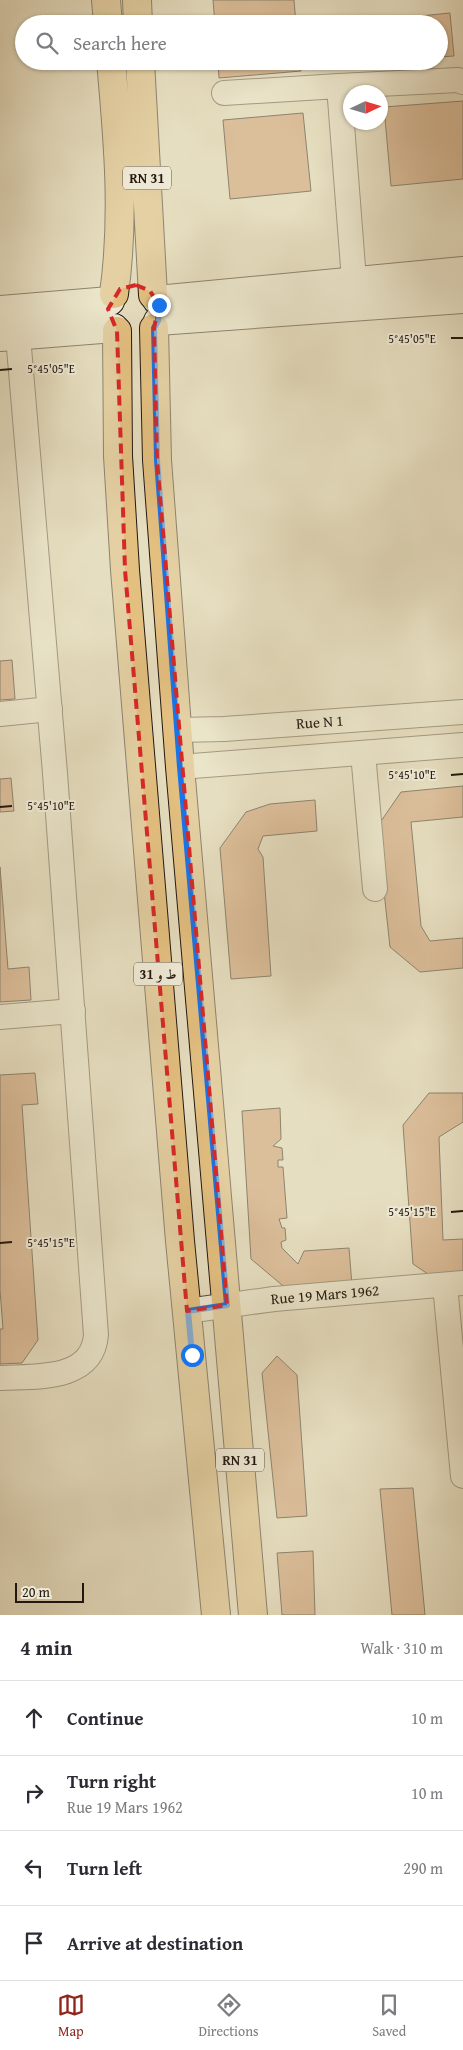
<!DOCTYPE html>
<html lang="en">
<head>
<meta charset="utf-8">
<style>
	body { margin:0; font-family:"Gentium Book Plus",Amiri,serif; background:#f2f2f3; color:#2b2b33 }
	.compass { position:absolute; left:343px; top:85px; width:45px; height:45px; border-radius:50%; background:#fff; box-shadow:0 1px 4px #0004; rotate:86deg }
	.scale { position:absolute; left:15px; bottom:12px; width:69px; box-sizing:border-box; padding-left:5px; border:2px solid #221810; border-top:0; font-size:14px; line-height:18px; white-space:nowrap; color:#221810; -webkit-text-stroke:4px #efead6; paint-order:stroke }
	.stop { position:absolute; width:15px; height:15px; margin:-11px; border:4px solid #1a73e8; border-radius:50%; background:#fff }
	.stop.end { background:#1a73e8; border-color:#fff; box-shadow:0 1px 5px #0008 }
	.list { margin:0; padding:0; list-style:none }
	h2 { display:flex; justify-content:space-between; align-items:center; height:65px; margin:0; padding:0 20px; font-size:21px }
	h2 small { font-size:16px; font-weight:400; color:#7c7c81 }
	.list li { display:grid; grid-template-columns:32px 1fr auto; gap:15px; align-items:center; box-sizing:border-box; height:75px; padding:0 20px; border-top:1px solid #e1e1e2 }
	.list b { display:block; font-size:19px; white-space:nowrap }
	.list p { margin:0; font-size:16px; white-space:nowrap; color:#7c7c81 }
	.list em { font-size:16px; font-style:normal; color:#7c7c81 }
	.icon { flex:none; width:28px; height:28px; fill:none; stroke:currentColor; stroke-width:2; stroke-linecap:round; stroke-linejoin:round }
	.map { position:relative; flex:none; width:463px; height:1615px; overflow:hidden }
	.search { position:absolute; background:#fff; box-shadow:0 1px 4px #0004; left:15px; right:15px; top:15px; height:55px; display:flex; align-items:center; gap:12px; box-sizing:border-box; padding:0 18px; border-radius:28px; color:#7c7c81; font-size:19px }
	.sheet { height:365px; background:#fff }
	nav { display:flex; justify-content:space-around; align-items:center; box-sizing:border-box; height:70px; border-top:1px solid #e1e1e2; background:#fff; font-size:14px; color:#7c7c81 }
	nav a { display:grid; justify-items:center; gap:2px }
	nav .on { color:#8f2418 }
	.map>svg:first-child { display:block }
</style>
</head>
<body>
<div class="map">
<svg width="463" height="1615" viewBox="0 0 463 1615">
	<rect width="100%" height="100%" fill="#e6dec0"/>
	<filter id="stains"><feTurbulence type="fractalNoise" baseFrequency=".004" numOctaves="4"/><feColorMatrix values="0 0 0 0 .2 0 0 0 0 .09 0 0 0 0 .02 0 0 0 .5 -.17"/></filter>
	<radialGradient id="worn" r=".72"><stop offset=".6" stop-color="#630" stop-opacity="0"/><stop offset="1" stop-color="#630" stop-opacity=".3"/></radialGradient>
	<path fill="#cf976d" stroke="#221810" d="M213 0H294L296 24H215Z
		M450 13 454 56 439 57V24H372L371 21Z
		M218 61H300L301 71 219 78Z
		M463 101V179L391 186 384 107Z
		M303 113 311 191 230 199 223 120Z
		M12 660 15 699 0 700V661Z
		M11 778 14 811 0 812V779Z
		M463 786V817L411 822 421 926 430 941 463 938V968L420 972 390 947 377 827 401 792Z
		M315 800 317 831 263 836 258 849 263 857 271 976 231 979 220 848 246 812 270 804Z
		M0 867 8 969 29 967 31 1000 0 1002Z
		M35 1073 38 1104 22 1105 38 1340 22 1363 0 1364V1329H3L0 1290V1075Z
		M429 1093H463V1122L439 1137 443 1240 463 1239V1274L431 1276 413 1264 403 1125Z
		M280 1108 281 1139 273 1146 282 1148 283 1160H278V1167H283L287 1218 279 1219 282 1228H285L286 1240 281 1242 282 1248 298 1264 304 1251 349 1248 352 1285 288 1290 251 1259 242 1111Z
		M277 1356 297 1375 307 1516 277 1518 262 1373Z
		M413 1488 425 1615H392L380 1489Z
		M313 1551 315 1615H282L277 1553Z"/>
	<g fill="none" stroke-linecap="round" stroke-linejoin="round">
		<defs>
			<g id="street">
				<path d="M339 86 458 80 463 82"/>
				<path d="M224 93 339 86 354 280"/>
				<path d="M0 714 50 709"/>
				<path id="s1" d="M178 730 224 729 463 712"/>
				<path d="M363 753 375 889"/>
				<path d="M180 767 463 745"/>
				<path d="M0 1017 73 1011"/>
				<path d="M445 1285 463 1476"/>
				<path id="s2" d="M187 1311 274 1299 463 1283"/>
				<path d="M0 1378C34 1376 92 1382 96 1335L55 773 18 336"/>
			</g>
			<path id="secondary" d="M157 300 463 271
				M0 310 110 301
				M158 321 463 299
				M0 337 114 328"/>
			<path id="primary" d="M106 0 108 24
				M137 0 138 24
				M111 61C118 140 125 215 114 294
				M140 61 153 295
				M154 328 157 460 180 767 253 1615
				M117 331 118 456 125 570 180 1241 216 1615"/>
		</defs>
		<use href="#street" stroke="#534a3c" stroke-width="26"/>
		<use href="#secondary" stroke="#221810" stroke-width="30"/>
		<use href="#primary" stroke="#221810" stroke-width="30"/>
		<use href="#street" stroke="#efead6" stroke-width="24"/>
		<use href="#secondary" stroke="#efead6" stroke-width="28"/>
		<use href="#primary" stroke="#e3bf80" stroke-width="28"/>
	</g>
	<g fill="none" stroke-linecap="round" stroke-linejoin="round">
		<path stroke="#1a73e8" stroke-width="6" d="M159 305 158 321 154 328 157 460 180 767 227 1305 188 1311 192 1355"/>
	</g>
	<path d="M0 0H463V1615H0ZM136 285 150 291 159 305 154 328 157 460 227 1305 187 1311 125 570 117 331 108 309 120 289Z" fill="#e6dec0" fill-opacity=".55" fill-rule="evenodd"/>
	<path fill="none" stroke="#d62828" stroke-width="4" stroke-dasharray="10 6" stroke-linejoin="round" d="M136 285 150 291 159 305 154 328 157 460 227 1305 187 1311 125 570 117 331 108 309 120 289Z"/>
	<path fill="none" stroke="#221810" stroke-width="2" d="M451 338H463M0 370 12 369M451 775 463 774M0 807 12 806M451 1212 463 1211M0 1243 12 1242"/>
	<g text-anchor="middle" stroke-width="4" stroke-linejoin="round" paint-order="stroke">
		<g fill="#efead6" stroke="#60574b" stroke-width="1">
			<rect x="123" y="166.5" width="48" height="23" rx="4"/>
			<rect x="134" y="962.5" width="48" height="23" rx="4"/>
			<rect x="216" y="1448.5" width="48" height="23" rx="4"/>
		</g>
		<g font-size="14" font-weight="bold" fill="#221810">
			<text x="147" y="183">RN 31</text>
			<text x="158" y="979">ط و 31</text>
			<text x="240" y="1465">RN 31</text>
		</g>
		<g font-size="15" fill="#221810" stroke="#efead6">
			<text dy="5" stroke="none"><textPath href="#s1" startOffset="142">Rue N 1</textPath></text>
			<text dy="5" stroke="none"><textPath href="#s2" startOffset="139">Rue 19 Mars 1962</textPath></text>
		</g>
	</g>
	<g font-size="12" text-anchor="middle" fill="#221810" stroke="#efead6" stroke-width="4" stroke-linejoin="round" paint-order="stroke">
		<text x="412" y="343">5°45'05"E</text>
		<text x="51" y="373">5°45'05"E</text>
		<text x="412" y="779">5°45'10"E</text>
		<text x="51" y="810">5°45'10"E</text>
		<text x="412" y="1216">5°45'15"E</text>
		<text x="51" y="1247">5°45'15"E</text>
	</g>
	<rect width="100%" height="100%" filter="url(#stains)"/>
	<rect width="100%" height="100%" fill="url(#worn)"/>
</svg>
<svg class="compass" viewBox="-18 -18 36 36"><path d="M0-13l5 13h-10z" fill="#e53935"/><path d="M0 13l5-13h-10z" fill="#7c7c81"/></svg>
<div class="scale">20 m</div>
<div class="stop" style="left:192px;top:1355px"></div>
<div class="stop end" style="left:159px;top:305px"></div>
<div class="search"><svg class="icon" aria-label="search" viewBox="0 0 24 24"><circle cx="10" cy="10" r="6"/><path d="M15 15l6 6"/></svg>Search here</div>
</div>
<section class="sheet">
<h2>4 min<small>Walk · 310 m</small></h2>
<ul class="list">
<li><svg class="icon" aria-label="ahead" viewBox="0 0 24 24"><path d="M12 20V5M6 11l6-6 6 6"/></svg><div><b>Continue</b></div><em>10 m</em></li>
<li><svg class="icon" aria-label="right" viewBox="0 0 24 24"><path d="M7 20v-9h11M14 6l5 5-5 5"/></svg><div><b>Turn right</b><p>Rue 19 Mars 1962</p></div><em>10 m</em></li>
<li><svg class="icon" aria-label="left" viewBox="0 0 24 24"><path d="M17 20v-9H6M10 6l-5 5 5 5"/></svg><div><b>Turn left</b></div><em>290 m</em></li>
<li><svg class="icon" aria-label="arrive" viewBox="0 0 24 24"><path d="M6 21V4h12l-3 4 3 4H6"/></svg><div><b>Arrive at destination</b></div></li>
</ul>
</section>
<nav>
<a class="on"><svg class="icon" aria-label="map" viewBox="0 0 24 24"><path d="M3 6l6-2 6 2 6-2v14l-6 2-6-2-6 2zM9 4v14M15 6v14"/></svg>Map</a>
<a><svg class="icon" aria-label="directions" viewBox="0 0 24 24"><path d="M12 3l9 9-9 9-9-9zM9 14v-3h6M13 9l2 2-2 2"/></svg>Directions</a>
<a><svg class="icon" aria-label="saved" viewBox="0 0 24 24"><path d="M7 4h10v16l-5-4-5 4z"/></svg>Saved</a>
</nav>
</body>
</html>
